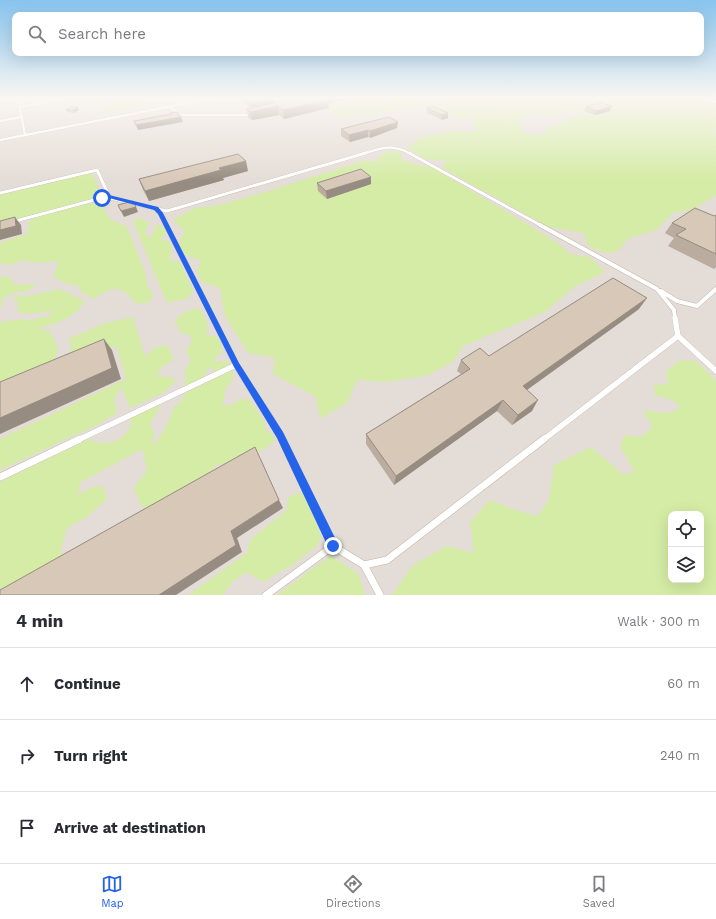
<!DOCTYPE html>
<html lang="en">
<head>
<meta charset="utf-8">
<style>
	body { margin:0; font-family:"Work Sans",sans-serif; background:#f7f7f7; color:#2b2b33 }
	.controls { position:absolute; right:12px; bottom:12px; display:grid; overflow:hidden; border-radius:8px; box-shadow:0 4px 16px #0002 }
	.controls button { width:36px; height:36px; display:grid; place-items:center; padding:0; border:0; border-bottom:1px solid #e1e1e2; background:#fff; color:#2b2b33; font:20px sans-serif }
	.stop { position:absolute; width:12px; height:12px; margin:-9px; border:3px solid #2563eb; border-radius:50%; background:#fff }
	.stop.end { background:#2563eb; border-color:#fff; box-shadow:0 1px 4px #0008 }
	.list { margin:0; padding:0; list-style:none }
	h2 { display:flex; justify-content:space-between; align-items:center; height:52px; margin:0; padding:0 16px; font-size:17px }
	h2 small { font-size:13px; font-weight:400; color:#7c7c81 }
	.list li { display:grid; grid-template-columns:26px 1fr auto; gap:12px; align-items:center; box-sizing:border-box; height:72px; padding:0 16px; border-top:1px solid #e1e1e2 }
	.list b { display:block; font-size:15px; white-space:nowrap }
	.list em { font-size:13px; font-style:normal; color:#7c7c81 }
	.icon { flex:none; width:22px; height:22px; fill:none; stroke:currentColor; stroke-width:2; stroke-linecap:round; stroke-linejoin:round }
	.map { position:relative; flex:none; width:716px; height:595px; overflow:hidden }
	.search { position:absolute; background:#fff; box-shadow:0 4px 16px #0002; left:12px; right:12px; top:12px; height:44px; display:flex; align-items:center; gap:10px; box-sizing:border-box; padding:0 14px; border-radius:8px; color:#7c7c81; font-size:15px }
	.sheet { height:268px; background:#fff }
	nav { display:flex; justify-content:space-around; align-items:center; box-sizing:border-box; height:56px; border-top:1px solid #e1e1e2; background:#fff; font-size:11px; color:#7c7c81 }
	nav a { display:grid; justify-items:center; gap:2px }
	nav .on { color:#2563eb }
	.map>svg:first-child { display:block }
</style>
</head>
<body>
<div class="map">
<svg width="716" height="595" viewBox="0 0 716 595">
	<rect width="100%" height="100%" fill="#f3ebe1"/>
	<path fill="#e4dcd7" fill-rule="evenodd" d="M0 98H716V595H0ZM671 514H701V580H671Z"/>
	<path fill="#d4eca5" fill-rule="evenodd" d="M79 98H145L142 102 141 106 123 110 103 112 115 103 103 99 46 104Z
		M358 98H699L716 103V131L709 132 716 134V195L692 210 674 212 656 230 629 238 618 251 609 253 598 251 587 245 584 233 549 227 442 168 447 161 425 159 408 148 422 137 454 131H477L473 122 476 120 474 117 460 119 441 111 418 106 371 115 353 114 355 117C343 118 332 118 328 105ZM602 104 604 114C594 113 582 112 572 116 560 120 564 127 546 127V132L537 135 523 133 520 119C531 110 544 114 556 117L563 111 576 112Z
		M388 151H401L402 159 417 165 432 167 558 243 570 254 590 257 605 272 574 287 545 312 463 346 455 360 429 375 386 382 357 380 347 403 320 419 316 397 273 374 275 358 248 353 225 316 220 288 202 282 197 271 201 261 186 255 178 246 184 231 173 220 195 208 216 206 269 191 365 160 374 162 380 156Z
		M92 173 102 196 0 224V195Z
		M99 201 110 219 127 227 145 272 147 284 153 295 150 302 137 304C119 284 115 286 93 299L81 292 79 286 68 284 53 277 59 261 34 263 25 260 8 265 0 263V243L27 234 29 226 28 222 37 217Z
		M139 218 145 220 149 224 146 229 145 233 149 237 154 233V226L162 225 167 232 161 239 168 241 172 245 170 261H179L193 290 189 298 167 303 133 221Z
		M0 277H9L15 285 37 284 28 291 17 292 1 299 3 305 0 308Z
		M60 289 85 301C74 319 57 323 38 329L49 331 58 346 55 360 66 359 72 346 68 339 105 323 133 317 145 356 157 346H168L174 360 163 366 156 375 177 379 165 392 130 408 121 387 114 400 117 413 97 425 0 470V439L126 379 116 346 0 395V322L23 319 31 321 39 317H48L54 311 26 314 17 311 19 302 13 300 17 295 27 296Z
		M195 308 202 311 208 324 206 335 216 336 221 343 222 352 214 359 216 362 228 360V366L212 373 214 368 209 367 204 377 184 386 186 379 185 369 191 361 186 351 192 341 190 335 181 333 175 321 181 314Z
		M680 360 696 361 716 381V595H392L413 565 447 546 474 553 470 522 490 500 518 511 538 516 549 499 554 465 591 447 624 475 634 471 620 447 625 435 641 437 653 427 643 411 671 413 681 406 667 398 655 396 654 385 668 384 666 372ZM671 514H701V580H671Z
		M233 370V378L225 390 223 404 229 406 240 400 247 398C256 408 264 417 266 430L271 433 276 440 264 449 216 466 192 486 156 508H143L133 489 147 470 142 449 81 482 77 495 92 487 103 486 107 499 88 516 67 528 61 549 62 559 0 595V482L89 439C108 448 122 443 132 424L129 419 161 404 150 425 155 433 151 443H156L169 421 174 407 182 401 185 393Z
		M303 493 321 534 318 545 295 563 263 582 246 572 232 582 223 595H188L247 553 250 540 286 511 289 496Z
		M330 556 358 573 365 595H277Z"/>
	<g fill="none" stroke-linecap="round" stroke-linejoin="round">
		<defs>
			<path id="lane-far4" d="M18 98 25 135
				M700 98 716 102
				M20 107 69 98
				M170 107 180 115H254
				M0 121 22 117
				M0 140 213 98
				M362 154C383 148 391 143 411 154"/>
			<path id="lane-far3" d="M409 153 542 226
				M0 193 97 170 110 198 167 211 366 153
				M156 208 167 226
				M12 222 109 196"/>
			<path id="lane-far2" d="M166 225 213 319
				M540 225 657 289 674 310 675 319
				M661 291 677 301 697 306 716 289"/>
			<path id="lane-far1" d="M678 336 716 371
				M236 365 282 440
				M78 440 236 365 213 318
				M543 440 678 336 675 318"/>
			<path id="lane" d="M282 439 333 546 364 565 387 560 544 439
				M0 477 80 439
				M364 565 380 595
				M266 595 333 546"/>
		</defs>
		<use href="#lane-far4" stroke="#c1b5a6" stroke-width="3"/>
		<use href="#lane-far3" stroke="#c1b5a6" stroke-width="3.5"/>
		<use href="#lane-far2" stroke="#c1b5a6" stroke-width="5"/>
		<use href="#lane-far1" stroke="#c1b5a6" stroke-width="6"/>
		<use href="#lane" stroke="#c1b5a6" stroke-width="8"/>
		<use href="#lane-far4" stroke="#fff" stroke-width="2.5"/>
		<use href="#lane-far3" stroke="#fff" stroke-width="3"/>
		<use href="#lane-far2" stroke="#fff" stroke-width="4"/>
		<use href="#lane-far1" stroke="#fff" stroke-width="5.5"/>
		<use href="#lane" stroke="#fff" stroke-width="7"/>
	</g>
	<path fill="#baac9e" d="M240 98H274L275 103 294 98H352L328 104 329 108 284 119 279 115 252 120 248 118 247 109 251 108 240 100Z
		M78 107 79 110 74 113 67 112 66 110Z
		M586 107 610 111 595 115 584 111Z
		M427 108 448 118 442 120 426 112Z
		M397 128 370 138 368 137 350 142 341 136V129Z
		M248 171 223 178 224 180 149 201 143 190 139 179Z
		M317 183 371 184 327 199 318 191Z
		M716 215V267L714 269 668 246 674 238 665 233 672 223 714 216Z
		M639 309 527 390 532 411 512 425 497 411 394 485 366 444V434L461 374 457 371 461 360 489 356Z"/>
	<path fill="#978c81" d="M269 98H274L275 103 253 110 252 103Z
		M322 98H352L328 104 329 108 284 119 283 110Z
		M278 106 279 115 252 120 250 112Z
		M612 106 610 111 595 115 597 111Z
		M78 107 79 110 74 113 73 110Z
		M448 113V118L442 120V115Z
		M181 117 183 122 138 130 136 125Z
		M398 122 397 128 370 138V131Z
		M368 130V137L350 142 349 135Z
		M246 161 248 171 223 178 224 180 149 201 145 191 219 168Z
		M371 177V184L327 199 326 191Z
		M136 207 138 212 124 217 121 211Z
		M15 217 21 225 22 234 0 240V230Z
		M647 298 639 309 517 397 523 386Z
		M104 339 112 350 121 379 0 434V418Z
		M503 400 497 411 394 485 396 476Z
		M538 400 532 411 512 425 518 415Z
		M279 500 283 508 237 538 242 552 176 595H159L231 531Z"/>
	<path fill="#d8c8b8" stroke="#978c81" d="M245 98H269L252 103Z
		M294 98H325L328 100 283 110 278 106 250 112 247 109Z
		M600 102 612 106 597 111 586 107Z
		M433 106 448 113 442 115 427 108Z
		M71 107H78L73 110H66Z
		M177 112 181 117 136 125 134 121 171 114 170 113Z
		M389 117 398 122 370 131 368 130 349 135 341 129Z
		M238 154 246 161 219 168 221 170 145 191 139 179Z
		M361 169 371 177 326 191 317 183Z
		M133 201 136 207 121 211 118 205Z
		M695 208 714 216 716 215V254L676 235 686 229 672 223Z
		M15 217 16 226 0 230V221Z
		M613 278 647 298 523 386 538 400 518 415 503 400 396 476 366 434 470 369 461 360 480 348 489 356Z
		M104 339 112 368 0 418V382Z
		M255 447 279 500 231 531 236 545 159 595H0V590Z"/>
	<linearGradient id="sky" x2="0" y2="1"><stop stop-color="#87c4ee"/><stop offset="0.54" stop-color="#faf6f2"/><stop offset="1" stop-color="#faf6f2" stop-opacity="0"/></linearGradient>
	<rect width="716" height="181" fill="url(#sky)"/>
	<path fill="#2563eb" d="M109 195 158 207 163 213 239 363 283 432 337 542 338 546 337 549 333 551 329 549 277 438 234 367 158 214 154 210 109 198 102 200 99 198Z"/>
</svg>
<div class="controls">
<button><svg class="icon" aria-label="locate" viewBox="0 0 24 24"><circle cx="12" cy="12" r="6"/><path d="M12 2v4M12 18v4M2 12h4M18 12h4"/></svg></button>
<button><svg class="icon" aria-label="layers" viewBox="0 0 24 24"><path d="M12 4l9 5-9 5-9-5zM3 14l9 5 9-5"/></svg></button>
</div>
<div class="stop" style="left:102px;top:198px"></div>
<div class="stop end" style="left:333px;top:546px"></div>
<div class="search"><svg class="icon" aria-label="search" viewBox="0 0 24 24"><circle cx="10" cy="10" r="6"/><path d="M15 15l6 6"/></svg>Search here</div>
</div>
<section class="sheet">
<h2>4 min<small>Walk · 300 m</small></h2>
<ul class="list">
<li><svg class="icon" aria-label="ahead" viewBox="0 0 24 24"><path d="M12 20V5M6 11l6-6 6 6"/></svg><div><b>Continue</b></div><em>60 m</em></li>
<li><svg class="icon" aria-label="right" viewBox="0 0 24 24"><path d="M7 20v-9h11M14 6l5 5-5 5"/></svg><div><b>Turn right</b></div><em>240 m</em></li>
<li><svg class="icon" aria-label="arrive" viewBox="0 0 24 24"><path d="M6 21V4h12l-3 4 3 4H6"/></svg><div><b>Arrive at destination</b></div></li>
</ul>
</section>
<nav>
<a class="on"><svg class="icon" aria-label="map" viewBox="0 0 24 24"><path d="M3 6l6-2 6 2 6-2v14l-6 2-6-2-6 2zM9 4v14M15 6v14"/></svg>Map</a>
<a><svg class="icon" aria-label="directions" viewBox="0 0 24 24"><path d="M12 3l9 9-9 9-9-9zM9 14v-3h6M13 9l2 2-2 2"/></svg>Directions</a>
<a><svg class="icon" aria-label="saved" viewBox="0 0 24 24"><path d="M7 4h10v16l-5-4-5 4z"/></svg>Saved</a>
</nav>
</body>
</html>
